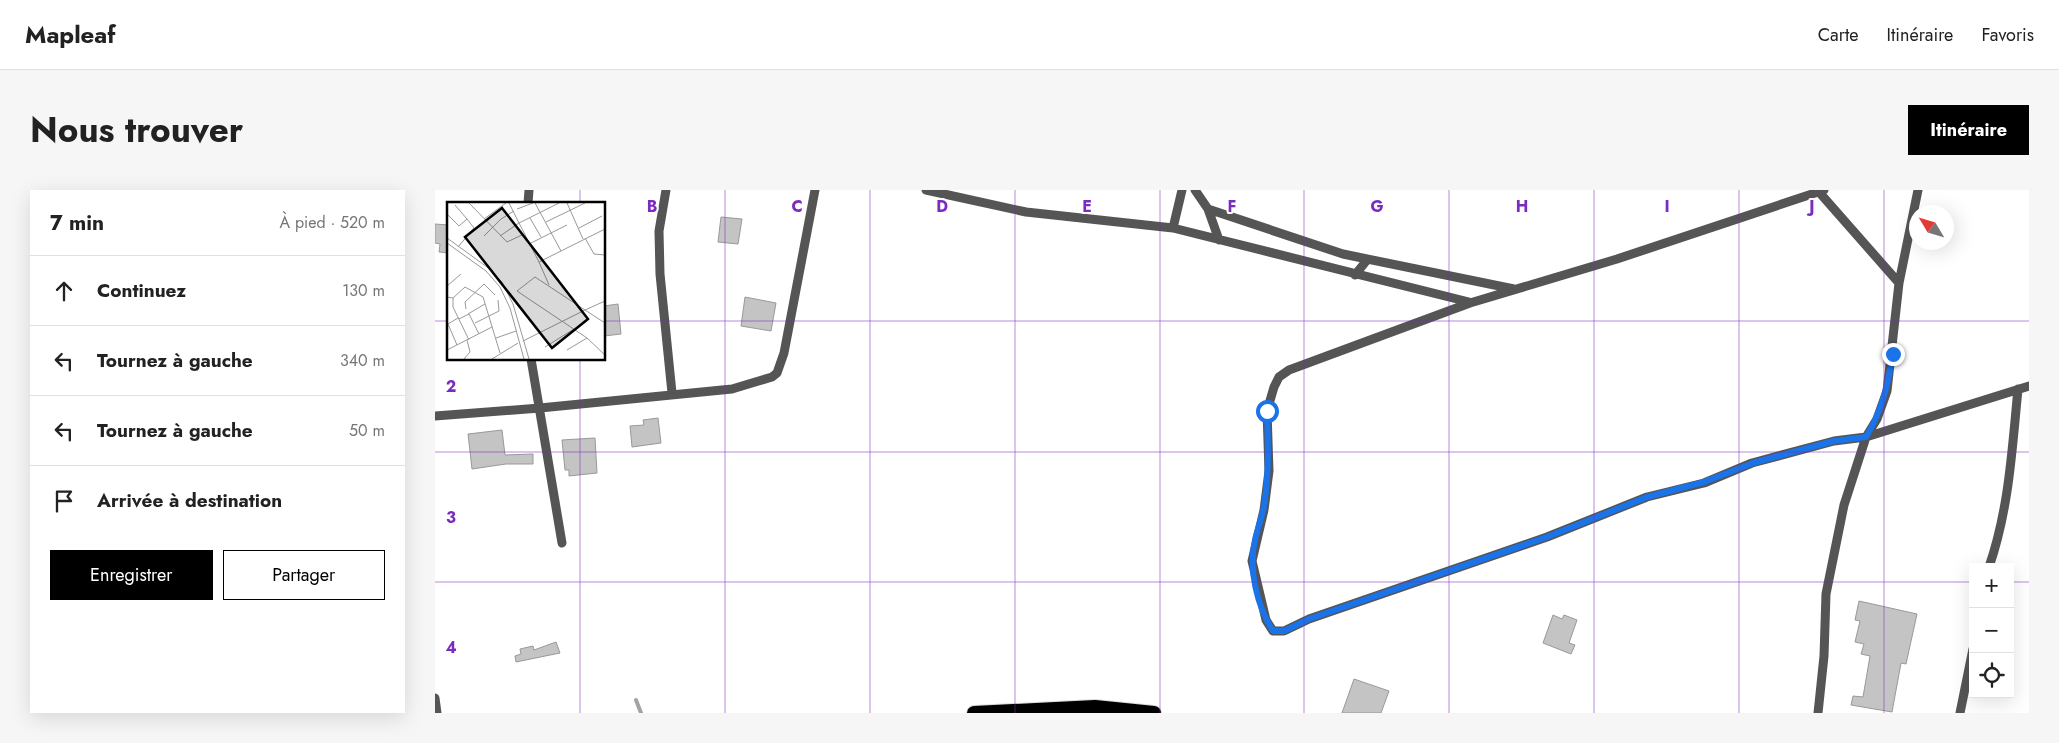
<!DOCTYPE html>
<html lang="fr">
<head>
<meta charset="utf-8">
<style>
	body { margin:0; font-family:Jost,sans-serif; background:#f6f6f6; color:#222 }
	.controls { position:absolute; right:15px; bottom:15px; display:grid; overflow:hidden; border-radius:0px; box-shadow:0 5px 20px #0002 }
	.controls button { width:45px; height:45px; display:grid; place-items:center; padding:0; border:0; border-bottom:1px solid #e0e0e0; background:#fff; color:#222; font:25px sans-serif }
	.compass { position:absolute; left:1474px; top:15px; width:45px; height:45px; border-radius:50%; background:#fff; box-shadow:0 5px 20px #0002; rotate:308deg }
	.stop { position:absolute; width:15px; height:15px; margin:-11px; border:4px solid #1a73e8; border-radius:50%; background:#fff }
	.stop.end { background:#1a73e8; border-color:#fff; box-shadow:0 1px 5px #0008 }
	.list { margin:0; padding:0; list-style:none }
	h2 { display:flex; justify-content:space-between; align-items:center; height:65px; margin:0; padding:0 20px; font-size:21px }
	h2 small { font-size:16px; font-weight:400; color:#767676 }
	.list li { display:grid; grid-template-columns:32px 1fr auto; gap:15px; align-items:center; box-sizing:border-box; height:70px; padding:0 20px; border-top:1px solid #e0e0e0 }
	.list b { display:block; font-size:19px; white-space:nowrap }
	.list em { font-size:16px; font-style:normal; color:#767676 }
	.actions { display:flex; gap:10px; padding:15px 20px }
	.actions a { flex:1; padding:11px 0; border:1px solid #000; border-radius:0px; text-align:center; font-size:18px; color:#000 }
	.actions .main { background:#000; color:#fff }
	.icon { flex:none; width:28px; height:28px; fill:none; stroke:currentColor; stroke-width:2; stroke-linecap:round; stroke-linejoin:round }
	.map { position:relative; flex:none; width:1594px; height:523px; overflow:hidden; border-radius:0px }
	header { display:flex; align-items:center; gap:30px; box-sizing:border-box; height:70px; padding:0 25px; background:#fff; border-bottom:1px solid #e0e0e0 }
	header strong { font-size:24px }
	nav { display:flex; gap:28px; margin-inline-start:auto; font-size:18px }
	.intro { display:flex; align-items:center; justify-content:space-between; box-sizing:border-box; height:120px; padding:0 30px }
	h1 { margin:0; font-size:35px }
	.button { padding:12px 22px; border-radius:0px; background:#000; color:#fff; font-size:18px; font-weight:700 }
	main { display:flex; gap:30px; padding:0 30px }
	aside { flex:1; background:#fff; border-radius:0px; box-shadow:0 5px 20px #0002 }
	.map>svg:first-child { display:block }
</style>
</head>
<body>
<header>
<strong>Mapleaf</strong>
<nav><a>Carte</a><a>Itinéraire</a><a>Favoris</a></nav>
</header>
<div class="intro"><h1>Nous trouver</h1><a class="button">Itinéraire</a></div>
<main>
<aside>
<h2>7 min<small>À pied · 520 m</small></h2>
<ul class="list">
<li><svg class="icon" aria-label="ahead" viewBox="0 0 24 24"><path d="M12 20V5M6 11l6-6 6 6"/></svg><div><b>Continuez</b></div><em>130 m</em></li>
<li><svg class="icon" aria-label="left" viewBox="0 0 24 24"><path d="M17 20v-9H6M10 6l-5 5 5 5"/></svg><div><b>Tournez à gauche</b></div><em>340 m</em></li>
<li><svg class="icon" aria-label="left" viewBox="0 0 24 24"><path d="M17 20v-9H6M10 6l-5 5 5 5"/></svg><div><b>Tournez à gauche</b></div><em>50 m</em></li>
<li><svg class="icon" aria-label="arrive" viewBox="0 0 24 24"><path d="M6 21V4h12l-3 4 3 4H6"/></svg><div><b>Arrivée à destination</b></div></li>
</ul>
<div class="actions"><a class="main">Enregistrer</a><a>Partager</a></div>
</aside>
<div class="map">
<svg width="1594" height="523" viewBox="0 0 1594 523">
	<rect width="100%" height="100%" fill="#fff"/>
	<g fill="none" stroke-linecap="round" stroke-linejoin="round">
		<path stroke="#a3a3a3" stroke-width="4" d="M201 510 206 523"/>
	</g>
	<path fill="#c4c4c4" stroke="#999" d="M286 27 307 29 303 54 283 52Z
		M0 34 14 35V63L4 62 5 54 0 53Z
		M310 107 341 113 336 141 306 136Z
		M183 114 186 144 169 146V116Z
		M223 228 226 253 197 257 195 236 209 235 208 230Z
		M67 240 70 265 98 264V274H71L37 279 33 244Z
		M160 248 162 283 134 286V280H130L127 250Z
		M1424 411 1482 424 1471 474 1466 473 1457 522 1416 515 1418 506 1428 507 1435 466 1426 464 1429 454 1420 452 1425 431 1420 430Z
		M1118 425 1127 429 1129 425 1142 430 1134 453 1140 455 1136 464 1108 453Z
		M121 452 125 463 81 472 80 466 86 464 85 459 98 456 99 460Z
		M919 489 954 501 946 523H907Z"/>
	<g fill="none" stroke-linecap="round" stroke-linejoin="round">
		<defs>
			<path id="trunk" d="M539 523 660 517 719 523"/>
		</defs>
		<use href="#trunk" stroke="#dbdbdb" stroke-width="16"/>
		<path stroke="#555" stroke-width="9" d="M231 0 224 41 225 84 237 203
			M491 0 591 22 738 38
			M747 0 738 38 1034 112
			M760 0 773 19 784 50
			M1389 0 1182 69 1035 113 854 180 844 187 839 197 832 221 834 281 829 320 817 371 831 430 838 441H849L874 429 1112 347 1212 307 1269 293 1317 273 1399 251 1431 247 1594 196
			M1384 2 1464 93
			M93 14 94 0
			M773 19 908 64 1079 99
			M920 85 932 70
			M96 169 127 353
			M0 226 105 218 297 199 337 187 342 183 349 163 380 0
			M1554 377C1574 319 1577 260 1583 199
			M0 508 2 523
			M1383 523 1389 466 1391 404 1409 315 1431 247 1442 229 1452 201 1464 93 1483 0
			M1525 523 1538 459"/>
		<use href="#trunk" stroke="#000" stroke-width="14"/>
	</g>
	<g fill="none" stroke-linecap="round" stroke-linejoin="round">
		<path stroke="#1a73e8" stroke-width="6" d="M832 221C833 251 834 280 830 309 829 323 823 336 820 350 813 379 822 416 838 441H849L874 429 1112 347 1212 307 1269 292 1318 273 1399 251 1431 247C1447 221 1453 194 1458 164"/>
	</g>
	<path fill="none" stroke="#7b2cbf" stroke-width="1" stroke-opacity="0.55" d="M145 0V14M290 0V523M435 0V523M580 0V523M725 0V523M869 0V523M1014 0V523M1159 0V523M1304 0V523M1449 0V523M0 131H14M169 131H1594M145 169V523M0 262H1594M0 392H1538M1575 392H1594"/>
	<g transform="translate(12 12)">
		<rect width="158" height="158" fill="#fff"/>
		<path fill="none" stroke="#999" stroke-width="1" d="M22 1 60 40 77 32M88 1 114 49M120 1 136 37M70 7 86 1M0 12 12 24 20 17 8 3M83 16 94 35M37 17 59 1M99 20 138 1M132 26 155 14M37 34 54 17 67 9M53 34 72 21 62 1M0 36 40 65 55 80 66 102 82 157M138 36 147 52 158 53M0 41 39 69 53 85 63 106 77 157M82 42 120 23M11 45 27 26 20 17M92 60 72 21 112 1M102 83 92 60 158 27M0 84 14 72M0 95 6 96 18 85 36 95 53 151M6 96V105L22 138M158 99 138 108 88 75 70 89 140 136 158 153M19 107 18 100 37 82 48 93M21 112 38 102M12 117 22 112 32 132M28 121 52 109 51 98M49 136 69 129M76 139 138 108 158 121M10 143 1 122 11 116M98 145 127 127M0 148 45 125M120 148 140 136M17 157 23 150 20 138M45 157 71 141"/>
		<path fill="#000" fill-opacity="0.15" stroke="#000" stroke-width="2.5" d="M55 6 141 117 105 146 18 35Z"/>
		<rect width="158" height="158" fill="none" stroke="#000" stroke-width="2.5"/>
	</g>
	<g font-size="16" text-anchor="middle" font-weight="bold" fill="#7b2cbf" stroke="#fff" stroke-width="4" stroke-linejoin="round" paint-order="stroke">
		<text x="217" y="22">B</text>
		<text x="362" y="22">C</text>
		<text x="507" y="22">D</text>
		<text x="652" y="22">E</text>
		<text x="797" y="22">F</text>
		<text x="942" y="22">G</text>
		<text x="1087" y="22">H</text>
		<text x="1232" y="22">I</text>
		<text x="1377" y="22">J</text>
		<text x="16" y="202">2</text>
		<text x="16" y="333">3</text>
		<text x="16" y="463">4</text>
	</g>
</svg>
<div class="controls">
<button>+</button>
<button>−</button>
<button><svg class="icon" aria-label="locate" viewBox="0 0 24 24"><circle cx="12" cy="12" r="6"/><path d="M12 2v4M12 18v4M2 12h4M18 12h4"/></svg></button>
</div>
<svg class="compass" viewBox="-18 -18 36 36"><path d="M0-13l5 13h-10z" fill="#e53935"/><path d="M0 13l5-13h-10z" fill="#767676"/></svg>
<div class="stop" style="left:832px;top:221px"></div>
<div class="stop end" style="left:1458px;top:164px"></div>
</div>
</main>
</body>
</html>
